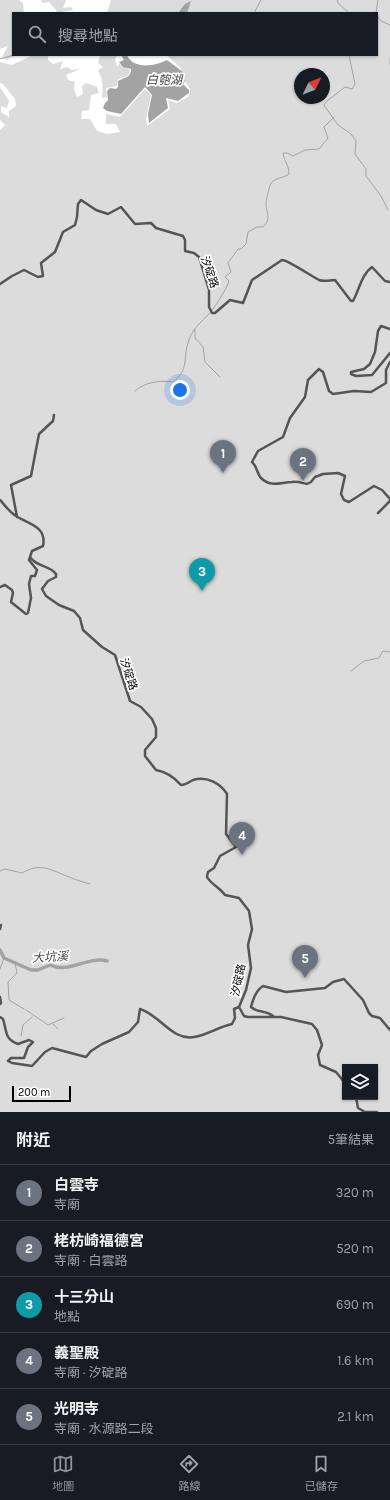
<!DOCTYPE html>
<html lang="zh-TW">
<head>
<meta charset="utf-8">
<style>
	body { margin:0; font-family:Karla,"Noto Sans TC",sans-serif; background:#20242c; color:#f1f3f6 }
	.controls { position:absolute; right:12px; bottom:12px; display:grid; overflow:hidden; border-radius:0px; box-shadow:0 1px 3px #0004 }
	.controls button { width:36px; height:36px; display:grid; place-items:center; padding:0; border:0; border-bottom:1px solid #363941; background:#171b24; color:#f1f3f6; font:20px sans-serif }
	.compass { position:absolute; left:294px; top:68px; width:36px; height:36px; border-radius:50%; background:#171b24; box-shadow:0 1px 3px #0004; rotate:47deg }
	.scale { position:absolute; left:12px; bottom:10px; width:59px; box-sizing:border-box; padding-left:4px; border:2px solid #000; border-top:0; font-size:11px; line-height:14px; white-space:nowrap; color:#000; -webkit-text-stroke:3px #fff; paint-order:stroke }
	.you { position:absolute; left:180px; top:390px; width:14px; height:14px; margin:-10px; border:3px solid #fff; border-radius:50%; background:#1a73e8; box-shadow:0 0 0 6px #1a73e833 }
	.badge { display:grid; place-items:center; width:26px; height:26px; border-radius:50%; background:#8c9099; color:#fff; font-size:13px; font-weight:700 }
	.pin { position:absolute; translate:-50% -33px; filter:drop-shadow(0 1px 2px #0008) }
	.pin::after { content:''; position:absolute; top:21px; width:14px; height:12px; background:inherit; clip-path:polygon(0 0,100% 0,50% 100%) }
	.list { margin:0; padding:0; list-style:none }
	h2 { display:flex; justify-content:space-between; align-items:center; height:52px; margin:0; padding:0 16px; font-size:17px }
	h2 small { font-size:13px; font-weight:400; color:#9ea1a6 }
	.list li { display:grid; grid-template-columns:26px 1fr auto; gap:12px; align-items:center; box-sizing:border-box; height:56px; padding:0 16px; border-top:1px solid #363941 }
	.list b { display:block; font-size:15px; white-space:nowrap }
	.list p { margin:0; font-size:13px; white-space:nowrap; color:#9ea1a6 }
	.list em { font-size:13px; font-style:normal; color:#9ea1a6 }
	.icon { flex:none; width:22px; height:22px; fill:none; stroke:currentColor; stroke-width:2; stroke-linecap:round; stroke-linejoin:round }
	.map { position:relative; flex:none; width:390px; height:1112px; overflow:hidden }
	.search { position:absolute; background:#171b24; box-shadow:0 1px 3px #0004; left:12px; right:12px; top:12px; height:44px; display:flex; align-items:center; gap:10px; box-sizing:border-box; padding:0 14px; border-radius:0px; color:#9ea1a6; font-size:15px }
	.sheet { height:332px; background:#171b24 }
	nav { display:flex; justify-content:space-around; align-items:center; box-sizing:border-box; height:56px; border-top:1px solid #363941; background:#171b24; font-size:11px; color:#9ea1a6 }
	nav a { display:grid; justify-items:center; gap:2px }
	nav .on { color:#8c9099 }
	.map>svg:first-child { display:block }
</style>
</head>
<body>
<div class="map">
<svg width="390" height="1112" viewBox="0 0 390 1112">
	<rect width="100%" height="100%" fill="#fff"/>
	<path fill="#dcdcdc" fill-rule="evenodd" d="M0 0H19L23 3 24 13H13V55H17L7 60 2 57 8 46 0 49Z
		M41 0H66L63 8 71 7 73 10 55 13 57 11 49 2 43 3Z
		M111 0H390V1112H0V130L5 125 0 120V87L9 101 7 108 1 106V112L9 117V111L16 106 15 99 3 84 0 83V62L12 65 33 55H48V60L53 64 63 61 60 69 67 67 72 70 80 69 66 75 68 80 75 82 74 89 77 97 83 94 82 86 86 83 97 87 99 93 91 95 89 110 82 111 81 119H90L97 131 107 134 120 132 116 124H106V114L120 117 145 89 151 95 146 119 147 126 170 109 168 100 177 103 189 96 190 89 182 77 184 74C180 65 173 62 167 55H377V13H107ZM300 74H324V98H300ZM345 1067H375V1097H345Z
		M100 55H117L115 59 117 67 119 64 130 70 128 76 118 79 117 86 106 88 107 97 102 98C103 86 103 81 98 70L103 67 98 63Z"/>
	<path fill="#a3a3a3" d="M191 1 187 13H178L185 4Z
		M121 55H127C133 70 156 66 167 60L183 72 181 77 185 81 183 84 189 90V93L178 101 166 98 168 108 149 123 148 114 152 95 145 87 121 114 107 111 103 108 105 103 108 100 107 91 110 88 116 89 118 87V81C125 77 131 78 131 69L123 67 119 62 124 60Z"/>
	<g fill="none" stroke-linecap="round" stroke-linejoin="round">
		<path stroke="#a3a3a3" stroke-width="1" d="M337 0 338 3 349 13
			M254 13 261 0
			M376 13 378 0
			M377 16 381 21 390 25
			M349 55 355 84 352 89 345 87 327 101 324 105 338 125 351 134 356 141 355 154 366 169V176L381 196 388 210
			M390 58V64
			M0 59 14 55
			M212 310C216 306 228 286 229 281L225 277 231 272 228 263 238 249H241L246 244 248 232 257 227H263C272 218 266 213 266 204 266 201 269 188 270 185 273 178 284 178 289 174 289 165 284 161 283 153H287L293 156 305 150 319 149 328 138 324 127 334 117
			M195 330V338L203 347 205 362 220 377
			M135 391C145 382 160 380 173 382 189 370 183 359 188 343 191 330 201 322 210 313
			M351 671 364 661 379 658 383 651 390 652
			M0 871 5 869 22 873C41 862 51 870 69 877 76 880 83 882 90 884
			M15 963 17 973 8 982 9 1000 24 1009
			M0 969 4 958
			M26 1010 48 1025 64 1018
			M53 1024 58 1029
			M21 1036 23 1025 32 1017"/>
		<path stroke="#a3a3a3" stroke-width="3.5" d="M0 950 4 958 31 970H38L50 965C69 974 87 956 107 961"/>
		<path stroke="#555" stroke-width="2.5" d="M0 284 12 276 24 270 38 277 43 276 41 263 55 252 63 232 75 225 77 217 78 204 81 200 96 210 108 214 121 207 135 224 151 223 156 228 183 236 185 240V251L194 253 199 257 209 290V307L212 313H215L230 300 243 303 252 280 282 260C288 260 311 276 319 280 324 282 330 280 335 280L351 301H353C359 290 362 274 372 267L385 281 390 282
			M390 329 381 326 378 331 375 352 370 364 364 369 351 372V374L356 376 372 375 390 353
			M390 362 386 370V383L371 392 354 391 333 394 329 391 323 372 319 369 308 380 305 397 290 418 283 437 258 451 252 462C257 466 257 474 261 478 271 488 281 482 292 482 297 481 302 483 307 484L311 482 315 477 323 474 338 473 345 476 341 494 344 500 349 502 374 486 382 490 390 499
			M0 500C5 505 9 512 16 516 28 524 47 526 43 546L32 551 30 557C36 567 50 565 56 574V577L48 581 42 589 46 596 59 605 74 611 80 618 83 630 102 647 115 655 130 701 141 707 152 719 156 728V737L145 750V756L156 770C167 772 174 777 181 785 186 785 189 782 193 780 207 776 220 783 227 794L226 834 236 847 220 856 214 868 208 872 207 877C211 884 219 887 225 895L239 898 249 911 252 929 248 945 251 968 246 990 239 1007
			M378 513 390 501
			M17 517 11 485 31 476 39 434 53 421 54 415
			M0 587 5 585 12 590 13 593 11 602 26 614 28 613 31 598 29 584 31 576H35L37 570 29 560 30 557
			M0 929 1 925
			M0 997 1 1003 0 1004
			M239 1007 244 1016 248 1017H281L312 1024 317 1030 322 1045 318 1055 320 1065 336 1072 345 1083
			M273 1016C266 1010 257 1013 251 1007 253 999 256 990 263 986L286 992 325 988 333 982 344 979 363 1000 369 1013 372 1016 380 1018 390 1030
			M0 1017 3 1019C7 1031 4 1039 18 1044L29 1040 33 1042 28 1047 24 1058H11L8 1061 12 1063 32 1066 45 1052 52 1048 86 1057 91 1051 102 1044 129 1032 138 1022 140 1009C160 1015 172 1041 194 1037 207 1035 218 1027 232 1024L235 1018 234 1009 239 1007
			M356 1097 358 1108 365 1112H377"/>
	</g>
	<g text-anchor="middle" stroke-width="3.5" stroke-linejoin="round" paint-order="stroke">
		<g font-size="11" fill="#000" stroke="#fff">
			<text transform="translate(210 272) rotate(71)" y="4">汐碇路</text>
			<text transform="translate(129 674) rotate(72)" y="4">汐碇路</text>
			<text transform="translate(238 980) rotate(-78)" y="4">汐碇路</text>
		</g>
		<g font-size="12" font-style="italic" fill="#444" stroke="#fff">
			<text x="164" y="84">白匏湖</text>
			<text transform="translate(50 957) rotate(-3)" y="4">大坑溪</text>
		</g>
	</g>
</svg>
<div class="controls">
<button><svg class="icon" aria-label="layers" viewBox="0 0 24 24"><path d="M12 4l9 5-9 5-9-5zM3 14l9 5 9-5"/></svg></button>
</div>
<svg class="compass" viewBox="-18 -18 36 36"><path d="M0-13l5 13h-10z" fill="#e53935"/><path d="M0 13l5-13h-10z" fill="#9ea1a6"/></svg>
<div class="scale">200 m</div>
<div class="you"></div>
<div class="pin badge" style="left:223px;top:473px;background:#6b7280">1</div>
<div class="pin badge" style="left:303px;top:481px;background:#6b7280">2</div>
<div class="pin badge" style="left:202px;top:591px;background:#0f9aa8">3</div>
<div class="pin badge" style="left:242px;top:855px;background:#6b7280">4</div>
<div class="pin badge" style="left:305px;top:978px;background:#6b7280">5</div>
<div class="search"><svg class="icon" aria-label="search" viewBox="0 0 24 24"><circle cx="10" cy="10" r="6"/><path d="M15 15l6 6"/></svg>搜尋地點</div>
</div>
<section class="sheet">
<h2>附近<small>5筆結果</small></h2>
<ul class="list">
<li><span class="badge" style="background:#6b7280">1</span><div><b>白雲寺</b><p>寺廟</p></div><em>320 m</em></li>
<li><span class="badge" style="background:#6b7280">2</span><div><b>栳枋崎福德宮</b><p>寺廟 · 白雲路</p></div><em>520 m</em></li>
<li><span class="badge" style="background:#0f9aa8">3</span><div><b>十三分山</b><p>地點</p></div><em>690 m</em></li>
<li><span class="badge" style="background:#6b7280">4</span><div><b>義聖殿</b><p>寺廟 · 汐碇路</p></div><em>1.6 km</em></li>
<li><span class="badge" style="background:#6b7280">5</span><div><b>光明寺</b><p>寺廟 · 水源路二段</p></div><em>2.1 km</em></li>
</ul>
</section>
<nav>
<a class="on"><svg class="icon" aria-label="map" viewBox="0 0 24 24"><path d="M3 6l6-2 6 2 6-2v14l-6 2-6-2-6 2zM9 4v14M15 6v14"/></svg>地圖</a>
<a><svg class="icon" aria-label="directions" viewBox="0 0 24 24"><path d="M12 3l9 9-9 9-9-9zM9 14v-3h6M13 9l2 2-2 2"/></svg>路線</a>
<a><svg class="icon" aria-label="saved" viewBox="0 0 24 24"><path d="M7 4h10v16l-5-4-5 4z"/></svg>已儲存</a>
</nav>
</body>
</html>
